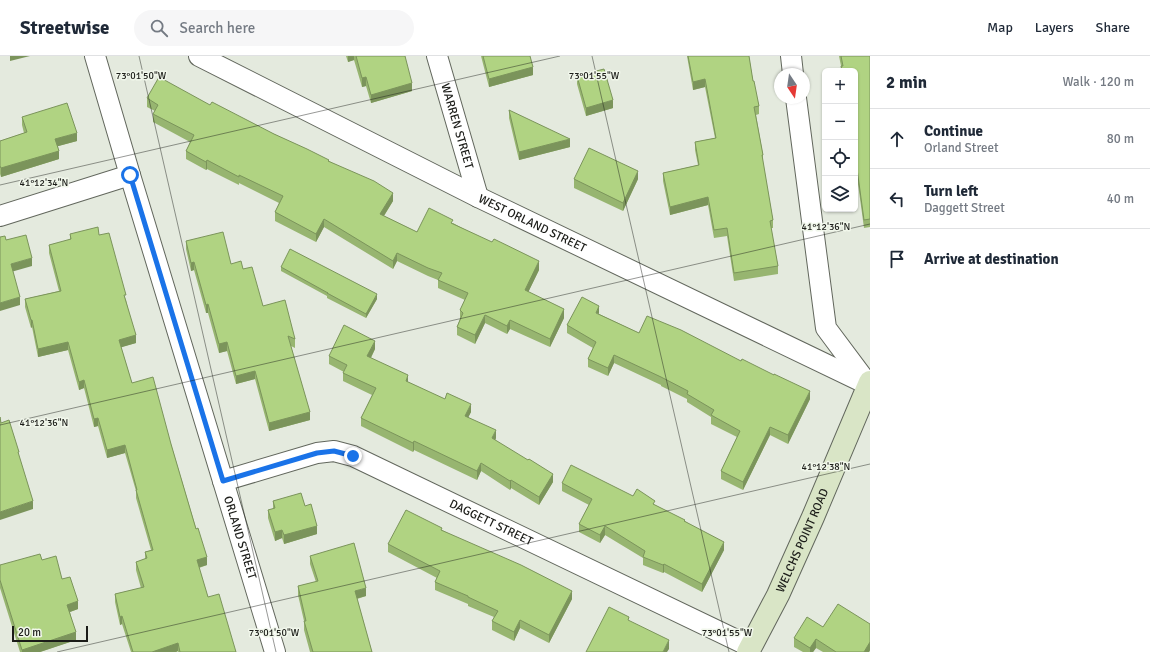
<!DOCTYPE html>
<html lang="en">
<head>
<meta charset="utf-8">
<style>
	body { margin:0; font-family:Signika,sans-serif; background:#f6f6f7; color:#1f2937 }
	.controls { position:absolute; right:12px; top:12px; display:grid; overflow:hidden; border-radius:6px; box-shadow:0 1px 3px #0004 }
	.controls button { width:36px; height:36px; display:grid; place-items:center; padding:0; border:0; border-bottom:1px solid #e0e1e3; background:#fff; color:#1f2937; font:20px sans-serif }
	.compass { position:absolute; left:774px; top:12px; width:36px; height:36px; border-radius:50%; background:#fff; box-shadow:0 1px 3px #0004; rotate:167deg }
	.scale { position:absolute; left:12px; bottom:10px; width:76px; box-sizing:border-box; padding-left:4px; border:2px solid #1b1c18; border-top:0; font-size:11px; line-height:14px; white-space:nowrap; color:#1b1c18; -webkit-text-stroke:3px #f1f7eb; paint-order:stroke }
	.stop { position:absolute; width:12px; height:12px; margin:-9px; border:3px solid #1a73e8; border-radius:50%; background:#fff }
	.stop.end { background:#1a73e8; border-color:#fff; box-shadow:0 1px 4px #0008 }
	.list { margin:0; padding:0; list-style:none }
	h2 { display:flex; justify-content:space-between; align-items:center; height:52px; margin:0; padding:0 16px; font-size:17px }
	h2 small { font-size:13px; font-weight:400; color:#747a83 }
	.list li { display:grid; grid-template-columns:26px 1fr auto; gap:12px; align-items:center; box-sizing:border-box; height:60px; padding:0 16px; border-top:1px solid #e0e1e3 }
	.list b { display:block; font-size:15px; white-space:nowrap }
	.list p { margin:0; font-size:13px; white-space:nowrap; color:#747a83 }
	.list em { font-size:13px; font-style:normal; color:#747a83 }
	.icon { flex:none; width:22px; height:22px; fill:none; stroke:currentColor; stroke-width:2; stroke-linecap:round; stroke-linejoin:round }
	.map { position:relative; flex:none; width:870px; height:596px; overflow:hidden }
	header { display:flex; align-items:center; gap:24px; box-sizing:border-box; height:56px; padding:0 20px; background:#fff; border-bottom:1px solid #e0e1e3 }
	header strong { font-size:19px }
	nav { display:flex; gap:22px; margin-inline-start:auto; font-size:14px }
	.search { width:280px; height:36px; background:#f6f6f7; display:flex; align-items:center; gap:10px; box-sizing:border-box; padding:0 14px; border-radius:22px; color:#747a83; font-size:15px }
	main { display:flex }
	aside { flex:1; background:#fff }
	.map>svg:first-child { display:block }
</style>
</head>
<body>
<header>
<strong>Streetwise</strong>
<div class="search"><svg class="icon" aria-label="search" viewBox="0 0 24 24"><circle cx="10" cy="10" r="6"/><path d="M15 15l6 6"/></svg>Search here</div>
<nav><a>Map</a><a>Layers</a><a>Share</a></nav>
</header>
<main>
<div class="map">
<svg width="870" height="596" viewBox="0 0 870 596">
	<rect width="100%" height="100%" fill="#e4eade"/>
	<g fill="none" stroke-linecap="round" stroke-linejoin="round">
		<defs>
			<g id="street">
				<path id="s1" d="M95 0 130 119 275 596"/>
				<path id="s2" d="M199 0 478 141 869 329"/>
				<path id="s3" d="M437 0 478 141"/>
				<path d="M791 0 793 18"/>
				<path d="M796 42 826 272 867 327"/>
				<path d="M0 160 130 119"/>
				<path id="s4" d="M223 425 317 397 334 395 353 400 751 591"/>
			</g>
			<g id="secondary">
				<path id="s5" d="M748 596 778 539 813 461 870 326"/>
			</g>
		</defs>
		<use href="#street" stroke="#62675d" stroke-width="22"/>
		<use href="#secondary" stroke="#62675d" stroke-width="24"/>
		<use href="#street" stroke="#fff" stroke-width="20"/>
		<use href="#secondary" stroke="#d9e5c6" stroke-width="22"/>
	</g>
	<path fill="#97b570" d="M346 0H405L412 35 371 47 366 30 362 31 354 4 348 6Z
		M481 0H530L533 19 489 31Z
		M687 0H749L753 25 759 50V58L756 59 763 99V107L773 164V172H771L778 210V218L734 225 727 180 714 182 708 149 670 159 663 125V117L698 109 695 94V86L715 82 705 31 693 34Z
		M839 0H870V171L864 172 855 106V15H841V10Z
		M577 20 613 52 586 60 577 28Z
		M147 42 210 49 274 78 329 105 393 145 384 160 417 176 453 167 539 214 528 236 564 262 550 291 510 273 507 278 485 267 475 288 457 279V271L460 263V254L465 244 438 232V224L428 220 397 205 393 213 324 171 316 186 275 165V156L279 147 239 127V129L207 113 206 114 186 103V95L190 86 153 66V58L155 55 147 51Z
		M509 54 570 91 519 104 509 62Z
		M22 61 77 85 58 90 59 103 1 121 0 118V85L24 77 22 69Z
		M574 123H638L623 155 574 132Z
		M70 178 99 179 126 244 136 287 121 291 132 327 171 388 207 509 199 512 208 541 236 596H178V595L176 596H131L122 568 120 569 115 546V538L141 532 136 514V506L145 503V496L151 494 136 442V435L125 397 107 402 98 370 94 371 84 332 79 334 68 294 38 301 32 271 31 272 25 251V243L59 235 49 197V189L70 184Z
		M186 185 231 208 243 213 263 250 295 283V292L291 290 310 364 269 375 255 323 236 328 227 295 219 297 208 257H206L194 214 191 215 186 193Z
		M281 211 377 243 366 262 327 242V240L281 215Z
		M599 258 639 277 810 343 788 388 770 379 743 434 721 423V415L737 381 711 368V361L687 346V343L661 330V329L614 307 608 320 588 311V303L593 292 567 277V269Z
		M375 293 371 302 408 326 471 356 468 361 496 382 495 384 553 426 539 449 511 432 510 434 481 415 477 424 414 394 413 396 361 370V362L372 339 343 325V317L344 316 329 308V300Z
		M562 427 633 440 655 449 685 465 724 494 702 536 664 516 663 517 643 509V502L605 479 600 487 579 476V468L589 449 562 435Z
		M273 445 305 450 317 478 284 488 282 482 275 485 268 462V454L273 453Z
		M442 474 572 543 549 587 520 572 514 585 492 574V565L494 561 468 550V548L435 534V526L437 522 388 496V488Z
		M310 500 366 540 357 543 372 596H310L304 574V565L298 539V530L316 526 310 508Z
		M42 504 62 523 78 553 70 556 76 584 40 596H20L0 532V509Z
		M870 568V594L869 596H823L816 592 813 596H803L794 591V582L823 571Z"/>
	<path fill="#7b945b" d="M10 0H30L10 5Z
		M348 0H354V4L348 6Z
		M533 11V19L489 31V23Z
		M366 21V30L362 31V22Z
		M705 23V31L693 34V26Z
		M412 27V35L371 47V39Z
		M613 44V52L586 60V52Z
		M77 77V85L55 91V83Z
		M570 83V91L519 104V96Z
		M59 95V103L1 121V112Z
		M207 104V113L206 114V106Z
		M638 115V123L623 155V147Z
		M393 137V145L380 166V158Z
		M708 141V149L670 159V151Z
		M324 163V171L316 186V178Z
		M397 197V205L393 213V205Z
		M32 202V210L11 216V208Z
		M539 205V214L525 243V234Z
		M194 206V214L191 215V207Z
		M377 238V243L366 262V258Z
		M20 241V249L0 255V247Z
		M208 248V257H206V249Z
		M599 250V258L596 257Z
		M564 253V262L550 291V283Z
		M485 259V267L475 288V279Z
		M31 264H32V271L31 272Z
		M510 264V273L507 278V270Z
		M136 279V287L119 292V284Z
		M375 285V293L367 309V300Z
		M68 286V294L38 301V293Z
		M227 286V295L219 297V288Z
		M614 299V307L608 320V312Z
		M255 315V323L236 328V320Z
		M408 319V328L406 325Z
		M84 324V332L79 334V326Z
		M810 335V343L788 388V379Z
		M471 348V356L465 368V360Z
		M310 356V364L269 375V367Z
		M98 362V370L94 371V363Z
		M770 371V379L743 434V426Z
		M496 374V382L492 391V382Z
		M414 385V394L413 396V387Z
		M125 389V397L107 402V394Z
		M481 407V415L477 424V415Z
		M553 418V426L539 449V441Z
		M511 424V432L510 434V425Z
		M33 445V453L0 464V456Z
		M317 470V478L284 488V479Z
		M605 470V479L600 487V479Z
		M282 474V482L275 485V476Z
		M724 486V494L702 536V528Z
		M207 501V509L197 512V504Z
		M664 508V516L663 517V509Z
		M366 532V540L355 543V535Z
		M572 535V543L549 587V579Z
		M78 545V553L67 557V549Z
		M122 560V568L120 569V561Z
		M520 564V572L514 585V576Z
		M76 576V584L40 596H22V594Z
		M816 583V592L813 596H810V592Z
		M669 584V593L667 596H663Z
		M870 586V594L869 596H864Z
		M178 587V595L176 596H152Z"/>
	<path fill="#b0d382" stroke="#7b945b" d="M356 0H405L412 27 371 39 366 21 362 22Z
		M483 0H530L533 11 489 23Z
		M688 0H749L753 25H754L759 50 754 51 763 99H762L773 164 770 165 778 210 734 217 727 172 714 174 708 141 670 151 663 117 699 109 695 86 716 82 705 23 693 26Z
		M841 0H870V163L864 164 855 98V15H842L841 10H843Z
		M604 13 613 44 586 52 577 20Z
		M159 21 210 49 212 46 274 78 307 93 329 104 328 105 374 125 393 137 380 158 417 176 429 152 453 164 451 167 492 186 494 183 539 205 525 234 564 253 550 283 510 264 507 270 485 259 475 279 457 271 463 257 460 254 468 237 438 224 442 217 428 212 397 197 393 205 324 163 316 178 275 156 283 140 239 119V121L207 104 206 106 186 95 194 79 153 58 158 49 147 42Z
		M67 47 77 77 55 83 59 95 1 112 0 110V85L27 76 22 61Z
		M509 54 570 83 519 96Z
		M589 92 638 115 623 147 574 123Z
		M98 171 99 179 109 177 126 239H124L136 279 119 284 132 327 153 321 171 388 196 473 198 472 207 501 197 504 208 541 219 538 236 596H180L178 587 152 596H133L122 560 120 561 115 538 144 531 136 506 147 502 145 496 153 494 136 434H137L125 389 107 394 98 362 94 363 84 324 79 326 68 286 38 293 32 264H31L25 243 61 235 49 189 71 183 70 178Z
		M223 176 231 208 241 205 243 213 252 211 263 250 285 244 295 283 288 280 310 356 269 367 255 315 236 320 227 286 219 288 208 248 206 249 194 206 191 207 186 185Z
		M26 179 32 202 11 208 20 241 0 247V181L5 180 6 184Z
		M290 193 377 238 366 258 327 237H328L281 211Z
		M582 241 599 250 596 257 639 277 647 260 681 274 741 305 742 303 774 319V318L810 335 788 379 770 371 743 426 721 415 740 375 711 359 714 354 687 338 688 335 661 321 614 299 608 312 588 303 596 286 567 269Z
		M344 269 375 285 367 300 408 319 406 325 445 343 447 337 471 348 465 360 496 374 492 382 528 404 529 403 553 418 539 441 511 424 510 425 481 407 477 415 414 385 413 387 361 362 376 332 343 317 347 309 329 300Z
		M0 361 1 367 9 364 19 396H18L33 445 0 456Z
		M571 409 633 440 637 433 655 445 653 448 685 464 684 465 724 486 702 528 664 508 663 509 643 501 645 495 605 470 600 479 579 468 592 443 562 427Z
		M301 437 305 450 311 448 317 470 284 479 282 474 275 476 268 454 275 452 273 445Z
		M406 454 442 472 441 474 521 509 572 535 549 579 520 564 514 576 492 565 498 555 468 541V540L435 526 440 515 388 488Z
		M354 487 366 532 355 535 372 596H313L304 565H306L298 530 318 525 310 500Z
		M40 498 42 504 56 500 62 523 70 521 78 545 67 549 76 576 22 594 0 524V509Z
		M838 548 870 568V586L864 596H836L816 583 810 592 794 582 807 561 823 571Z
		M609 551 629 561 628 564 669 584 663 596H586Z"/>
	<g fill="none" stroke-linecap="round" stroke-linejoin="round">
		<path stroke="#1a73e8" stroke-width="5" d="M130 119 223 425 317 397 334 395 353 400"/>
	</g>
	<path fill="none" stroke="#1b1c18" stroke-width="1" stroke-opacity="0.45" d="M139 0 276 596M592 0 729 596M0 129 560 0M0 369 870 168M57 596 870 408"/>
	<g text-anchor="middle" stroke-width="3" stroke-linejoin="round" paint-order="stroke">
		<g font-size="12" fill="#1b1c18" stroke="#f1f7eb">
			<text dy="4" stroke="none"><textPath href="#s3" startOffset="73">WARREN STREET</textPath></text>
			<text dy="4" stroke="none"><textPath href="#s2" startOffset="373">WEST ORLAND STREET</textPath></text>
			<text dy="4" stroke="none"><textPath href="#s4" startOffset="288">DAGGETT STREET</textPath></text>
			<text dy="4" stroke="none"><textPath href="#s1" startOffset="503">ORLAND STREET</textPath></text>
			<text dy="4" stroke="none"><textPath href="#s5" startOffset="124">WELCHS POINT ROAD</textPath></text>
		</g>
	</g>
	<g font-size="10" text-anchor="middle" fill="#1b1c18" stroke="#f1f7eb" stroke-width="3" stroke-linejoin="round" paint-order="stroke">
		<text x="141" y="23">73°01'50"W</text>
		<text x="594" y="23">73°01'55"W</text>
		<text x="44" y="130">41°12'34"N</text>
		<text x="826" y="174">41°12'36"N</text>
		<text x="44" y="370">41°12'36"N</text>
		<text x="826" y="414">41°12'38"N</text>
		<text x="274" y="580">73°01'50"W</text>
		<text x="727" y="580">73°01'55"W</text>
	</g>
</svg>
<div class="controls">
<button>+</button>
<button>−</button>
<button><svg class="icon" aria-label="locate" viewBox="0 0 24 24"><circle cx="12" cy="12" r="6"/><path d="M12 2v4M12 18v4M2 12h4M18 12h4"/></svg></button>
<button><svg class="icon" aria-label="layers" viewBox="0 0 24 24"><path d="M12 4l9 5-9 5-9-5zM3 14l9 5 9-5"/></svg></button>
</div>
<svg class="compass" viewBox="-18 -18 36 36"><path d="M0-13l5 13h-10z" fill="#e53935"/><path d="M0 13l5-13h-10z" fill="#747a83"/></svg>
<div class="scale">20 m</div>
<div class="stop" style="left:130px;top:119px"></div>
<div class="stop end" style="left:353px;top:400px"></div>
</div>
<aside>
<h2>2 min<small>Walk · 120 m</small></h2>
<ul class="list">
<li><svg class="icon" aria-label="ahead" viewBox="0 0 24 24"><path d="M12 20V5M6 11l6-6 6 6"/></svg><div><b>Continue</b><p>Orland Street</p></div><em>80 m</em></li>
<li><svg class="icon" aria-label="left" viewBox="0 0 24 24"><path d="M17 20v-9H6M10 6l-5 5 5 5"/></svg><div><b>Turn left</b><p>Daggett Street</p></div><em>40 m</em></li>
<li><svg class="icon" aria-label="arrive" viewBox="0 0 24 24"><path d="M6 21V4h12l-3 4 3 4H6"/></svg><div><b>Arrive at destination</b></div></li>
</ul>
</aside>
</main>
</body>
</html>
